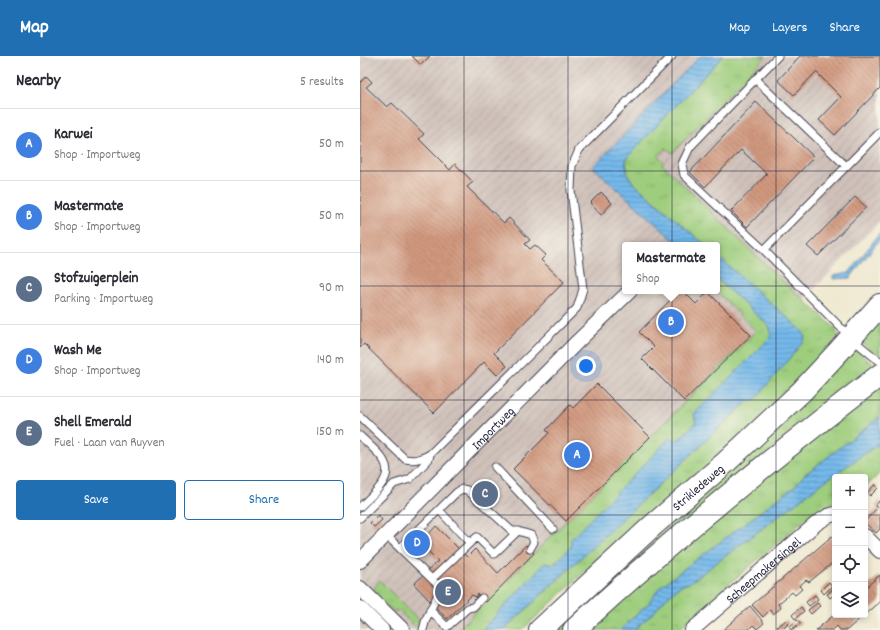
<!DOCTYPE html>
<html lang="en">
<head>
<meta charset="utf-8">
<style>
	body { margin:0; font-family:Dekko,sans-serif; background:#f7f7f7; color:#2b2b33 }
	.controls { position:absolute; right:12px; bottom:12px; display:grid; overflow:hidden; border-radius:4px; box-shadow:0 2px 6px #0003 }
	.controls button { width:36px; height:36px; display:grid; place-items:center; padding:0; border:0; border-bottom:1px solid #e1e1e2; background:#fff; color:#2b2b33; font:20px sans-serif }
	.you { position:absolute; left:226px; top:310px; width:14px; height:14px; margin:-10px; border:3px solid #fff; border-radius:50%; background:#1a73e8; box-shadow:0 0 0 6px #1a73e833 }
	.badge { display:grid; place-items:center; width:26px; height:26px; border-radius:50%; background:#1f6fb2; color:#fff; font-size:13px; font-weight:700 }
	.pin { position:absolute; translate:-50% -50%; border:2px solid #fff; box-shadow:0 1px 4px #0006 }
	.popup { position:absolute; left:262px; top:186px; width:98px; height:52px; box-sizing:border-box; display:grid; place-content:center; border-radius:4px; background:#fff; filter:drop-shadow(0 1px 3px #0005); font-size:13px; white-space:nowrap; color:#7c7c81 }
	.popup b { font-size:15px; color:#2b2b33 }
	.popup::after { content:''; position:absolute; left:50%; top:100%; margin-left:-8px; border:8px solid transparent; border-top-color:#fff }
	.list { margin:0; padding:0; list-style:none }
	h2 { display:flex; justify-content:space-between; align-items:center; height:52px; margin:0; padding:0 16px; font-size:17px }
	h2 small { font-size:13px; font-weight:400; color:#7c7c81 }
	.list li { display:grid; grid-template-columns:26px 1fr auto; gap:12px; align-items:center; box-sizing:border-box; height:72px; padding:0 16px; border-top:1px solid #e1e1e2 }
	.list b { display:block; font-size:15px; white-space:nowrap }
	.list p { margin:0; font-size:13px; white-space:nowrap; color:#7c7c81 }
	.list em { font-size:13px; font-style:normal; color:#7c7c81 }
	.actions { display:flex; gap:8px; padding:12px 16px }
	.actions a { flex:1; padding:9px 0; border:1px solid #1f6fb2; border-radius:4px; text-align:center; font-size:14px; color:#1f6fb2 }
	.actions .main { background:#1f6fb2; color:#fff }
	.icon { flex:none; width:22px; height:22px; fill:none; stroke:currentColor; stroke-width:2; stroke-linecap:round; stroke-linejoin:round }
	.map { position:relative; flex:none; width:520px; height:574px; overflow:hidden }
	header { display:flex; align-items:center; gap:24px; box-sizing:border-box; height:56px; padding:0 20px; background:#1f6fb2; color:#fff }
	header strong { font-size:19px }
	nav { display:flex; gap:22px; margin-inline-start:auto; font-size:14px }
	main { display:flex }
	aside { flex:1; background:#fff }
	.map>svg:first-child { display:block }
</style>
</head>
<body>
<header>
<strong>Map</strong>
<nav><a>Map</a><a>Layers</a><a>Share</a></nav>
</header>
<main>
<aside>
<h2>Nearby<small>5 results</small></h2>
<ul class="list">
<li><span class="badge" style="background:#3f7fe0">A</span><div><b>Karwei</b><p>Shop · Importweg</p></div><em>50 m</em></li>
<li><span class="badge" style="background:#3f7fe0">B</span><div><b>Mastermate</b><p>Shop · Importweg</p></div><em>50 m</em></li>
<li><span class="badge" style="background:#5c6f8a">C</span><div><b>Stofzuigerplein</b><p>Parking · Importweg</p></div><em>90 m</em></li>
<li><span class="badge" style="background:#3f7fe0">D</span><div><b>Wash Me</b><p>Shop · Importweg</p></div><em>140 m</em></li>
<li><span class="badge" style="background:#5c6f8a">E</span><div><b>Shell Emerald</b><p>Fuel · Laan van Ruyven</p></div><em>150 m</em></li>
</ul>
<div class="actions"><a class="main">Save</a><a>Share</a></div>
</aside>
<div class="map">
<svg width="520" height="574" viewBox="0 0 520 574">
	<defs>
		<pattern id="industrial-furrows" width="10" height="10" patternUnits="userSpaceOnUse"><rect width="10" height="10" fill="#cfc1ba"/><path d="M-1 1l2-2M0 10L10 0M9 11l2-2" fill="none" stroke="#b1a6a1"/></pattern>
		<pattern id="grass-tufts" width="24" height="20" patternUnits="userSpaceOnUse"><rect width="24" height="20" fill="#9ece7d"/><path d="M3 7l-1-3M5 7V3M7 7l1-3M15 17l-1-3M17 17v-4M19 17l1-3" fill="none" stroke="#88b16d"/></pattern>
		<pattern id="water-rules" width="6" height="5" patternUnits="userSpaceOnUse"><rect width="6" height="5" fill="#75b9eb"/><path d="M0 2.5h6" fill="none" stroke="#6096c0"/></pattern>
		<pattern id="building-back-hatch" width="6" height="6" patternUnits="userSpaceOnUse"><rect width="6" height="6" fill="#d1997f"/><path d="M-1 5l2 2M0 0l6 6M5-1l2 2" fill="none" stroke="#a97c69"/></pattern>
	</defs>
	<rect width="100%" height="100%" fill="#f7f3e8"/>
	<filter id="ink" filterUnits="userSpaceOnUse"><feTurbulence type="fractalNoise" baseFrequency=".025" numOctaves="2"/><feDisplacementMap in="SourceGraphic" scale="8" xChannelSelector="R" yChannelSelector="G"/><feConvolveMatrix kernelMatrix="1 2 1 2 8 2 1 2 1" color-interpolation-filters="sRGB"/></filter>
	<filter id="wash" filterUnits="userSpaceOnUse"><feTurbulence type="fractalNoise" baseFrequency=".012" numOctaves="4" result="noise"/><feDisplacementMap in="SourceGraphic" scale="16" xChannelSelector="R" yChannelSelector="G"/><feGaussianBlur stdDeviation="0.9" result="paint"/><feColorMatrix in="noise" values="0 0 0 0 0 0 0 0 0 0 0 0 0 0 0 0 0 1.4 0 .05"/><feComposite in="paint" operator="in"/></filter>
	<g filter="url(#wash)">
		<rect width="100%" height="100%" fill="#efe9d0"/>
		<path fill="url(#industrial-furrows)" fill-rule="evenodd" d="M0 0H520V165L341 350 112 574H0ZM265 189H357V235H265Z"/>
		<path fill="url(#grass-tufts)" stroke="#60785c" d="M363 0H406L312 97 306 92 298 100 304 106 302 108 418 221 472 269 476 274 478 282 399 368 276 473 245 497 162 574H144L387 346 444 285 445 279 438 271 357 200V189H345L273 127 268 119 266 104 272 96Z
			M357 223 409 270 411 276 410 282 334 358 336 367 318 384 309 382 211 491 193 509 185 507 122 574H98L396 275 356 235Z
			M520 258V301L515 298 499 284Z
			M493 291 510 306 520 309 205 574H197L291 488 334 441Z
			M520 328V361L443 420 435 430 300 531 289 547 260 574H224L272 530Z
			M520 387V417L505 432V421H475V447L473 446 463 454 460 451 375 523 318 574H274L294 556 306 542 321 529 327 528 335 523 458 430Z
			M19 524 59 564 58 568 55 571 39 555H34L11 538Z"/>
		<path fill="url(#water-rules)" stroke="#4c6e93" d="M340 0H363L272 96 266 104V110L268 119 273 127 345 189H319L233 111Z
			M520 177V183L490 222 473 223V220L489 217Z
			M357 200 438 271 445 279 444 285 394 345 387 346 379 353C302 428 222 499 145 573L122 574 185 507 193 509 211 491V483L310 382 319 384 336 367 334 358 410 282 411 276 409 270 357 223Z
			M520 361V387L458 430 335 523 327 528 321 529 306 542 294 556 274 574H260L289 547 300 531 435 430 443 420Z"/>
		<g id="blocks">
			<path fill="url(#building-back-hatch)" d="M52 0H70L61 9Z
				M440 0H520V32L475 79 459 64 481 41 456 16 434 39 418 24Z
				M6 20 12 26 6 31 27 51 32 47 64 78 59 83 90 114 95 108 113 126 107 131 144 167 149 162 170 184 165 188 170 193 175 189 186 199 181 204 204 226 134 297 147 310 137 319 124 306 74 357 4 288 0 292V25L1 26Z
				M396 46 454 101 387 171 371 155 407 118 381 94 345 131 330 116Z
				M241 136 252 147 241 159 230 147Z
				M495 141 506 151 458 200 447 190Z
				M319 235H323L336 248 348 236 391 279 324 345 282 303 294 291 279 276Z
				M237 328 290 381 206 465 153 413 189 377 186 374 210 349 213 352Z
				M515 428 518 432 510 440 507 437Z
				M520 444V473L516 477 505 467V465L517 452 515 450Z
				M18 459 22 464 14 471 10 467Z
				M76 470 107 501 115 493 138 517 166 489 174 497 126 546 118 538 116 541 112 539 87 563 54 528 78 505 55 482 63 474 68 479Z
				M472 480 475 483V505L449 526 446 524 439 530 442 533 435 539 432 536 418 548 421 552 413 558 410 554 403 561 392 549Z
				M520 519V546L505 559V532Z
				M469 526 472 530 464 538 461 534Z
				M475 531V538L470 542 467 538Z
				M455 539 458 543 449 550 446 546Z
				M457 547 460 550 451 558 448 554Z
				M390 550 404 567 397 573 393 569 388 574H363Z
				M441 551 444 555 435 563 432 559Z
				M475 558V559H504L487 574H480L477 570 473 574H456Z
				M426 564 429 567 422 574H420L417 571Z
				M437 564 441 567 431 574 429 571Z"/>
		</g>
	</g>
	<g filter="url(#ink)">
		<use href="#blocks" fill-opacity="0" stroke="#414051" stroke-width="1"/>
		<g fill="none" stroke-linecap="round" stroke-linejoin="round">
			<defs>
				<path id="lane" d="M418 0 330 91 322 108 324 119 404 194 491 282 514 301 520 305
					M395 23 486 110
					M404 194 520 76
					M0 360 45 403C55 405 61 403 70 398L217 252 223 233 211 134 212 110 219 94 312 0
					M0 380C7 387 20 397 24 405 35 423 11 439 0 451
					M135 411 193 473
					M79 454 110 487 117 481 134 498 158 475
					M0 462 34 428 50 423 69 403 70 398
					M26 479 81 532 66 563 63 574
					M40 492 97 436 102 433 107 434 152 475H158L171 479 174 486 170 493
					M72 523 110 487
					M70 554 87 571 108 552 113 551 122 542"/>
				<g id="street">
					<path d="M505 480 520 495"/>
					<path id="s1" d="M0 505 217 286 270 235"/>
					<path d="M0 532 43 574"/>
					<path d="M0 552 22 574"/>
					<path id="s2" d="M332 574 457 467 468 460 475 458"/>
				</g>
				<g id="primary">
					<path id="s3" d="M180 574 291 471 365 407 442 335 479 295 520 249"/>
					<path d="M214 574C311 484 414 400 520 319"/>
				</g>
			</defs>
			<use href="#lane" stroke="#414051" stroke-width="9"/>
			<use href="#street" stroke="#414051" stroke-width="16"/>
			<use href="#primary" stroke="#414051" stroke-width="24"/>
			<use href="#lane" stroke="#fff" stroke-width="7"/>
			<use href="#street" stroke="#fff" stroke-width="14"/>
			<use href="#primary" stroke="#fff" stroke-width="22"/>
		</g>
	</g>
	<path fill="none" stroke="#22223b" stroke-width="1" stroke-opacity="0.55" d="M104 0V574M208 0V574M312 0V574M416 0V574M0 115H520M0 230H520M0 344H520M0 459H475M505 459H520"/>
	<g text-anchor="middle" stroke-width="3" stroke-linejoin="round" paint-order="stroke">
		<g font-size="13" fill="#22223b" stroke="#f7f3e8">
			<text dy="5" stroke="none"><textPath href="#s1" startOffset="188">Importweg</textPath></text>
			<text dy="5" stroke="none"><textPath href="#s3" startOffset="213">Strikledeweg</textPath></text>
			<text dy="5" stroke="none"><textPath href="#s2" startOffset="93">Scheepmakersingel</textPath></text>
		</g>
	</g>
</svg>
<div class="controls">
<button>+</button>
<button>−</button>
<button><svg class="icon" aria-label="locate" viewBox="0 0 24 24"><circle cx="12" cy="12" r="6"/><path d="M12 2v4M12 18v4M2 12h4M18 12h4"/></svg></button>
<button><svg class="icon" aria-label="layers" viewBox="0 0 24 24"><path d="M12 4l9 5-9 5-9-5zM3 14l9 5 9-5"/></svg></button>
</div>
<div class="you"></div>
<div class="pin badge" style="left:217px;top:399px;background:#3f7fe0">A</div>
<div class="pin badge" style="left:311px;top:266px;background:#3f7fe0">B</div>
<div class="popup"><b>Mastermate</b>Shop</div>
<div class="pin badge" style="left:125px;top:438px;background:#5c6f8a">C</div>
<div class="pin badge" style="left:57px;top:487px;background:#3f7fe0">D</div>
<div class="pin badge" style="left:88px;top:536px;background:#5c6f8a">E</div>
</div>
</main>
</body>
</html>
